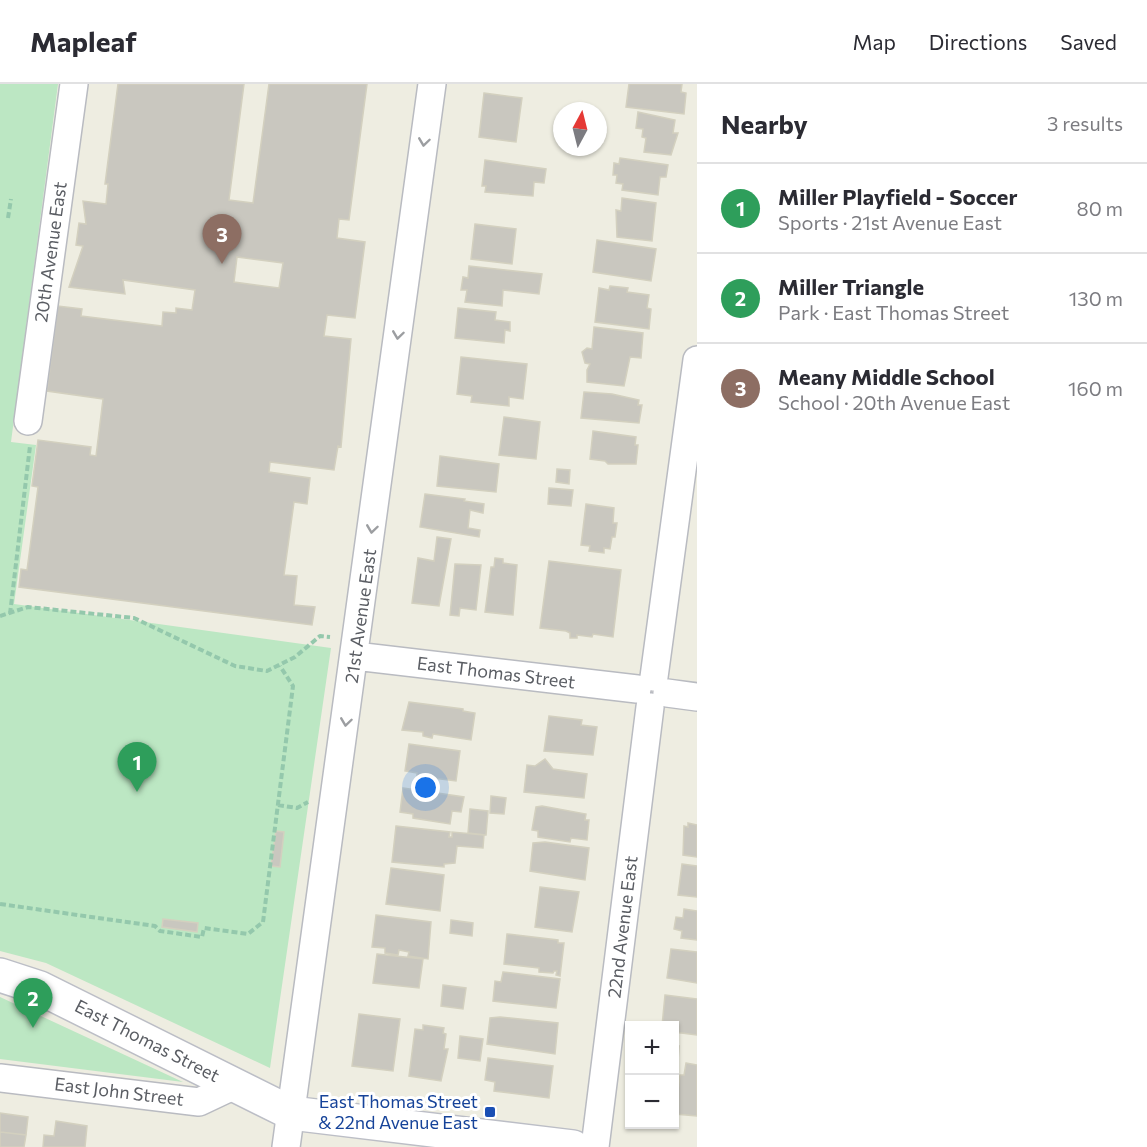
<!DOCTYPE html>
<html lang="en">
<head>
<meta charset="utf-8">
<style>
	body { margin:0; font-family:Commissioner,sans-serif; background:#f7f7f7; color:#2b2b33 }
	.controls { position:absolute; right:18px; bottom:18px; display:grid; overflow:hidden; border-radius:0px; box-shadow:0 2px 4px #0004 }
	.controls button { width:54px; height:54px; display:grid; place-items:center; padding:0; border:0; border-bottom:2px solid #e1e1e2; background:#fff; color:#2b2b33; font:30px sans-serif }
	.compass { position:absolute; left:553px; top:18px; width:54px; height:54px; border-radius:50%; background:#fff; box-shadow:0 2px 4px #0004; rotate:7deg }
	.you { position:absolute; left:426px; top:704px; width:21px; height:21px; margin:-15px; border:4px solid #fff; border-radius:50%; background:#1a73e8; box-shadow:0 0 0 9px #1a73e833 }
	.badge { display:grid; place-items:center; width:39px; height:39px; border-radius:50%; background:#b45309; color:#fff; font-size:20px; font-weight:700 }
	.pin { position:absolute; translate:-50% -50px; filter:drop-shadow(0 2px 3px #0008) }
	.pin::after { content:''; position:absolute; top:32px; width:21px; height:18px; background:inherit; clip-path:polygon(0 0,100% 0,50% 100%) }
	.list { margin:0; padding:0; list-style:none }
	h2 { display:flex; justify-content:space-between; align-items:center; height:78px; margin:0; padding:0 24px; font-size:26px }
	h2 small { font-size:20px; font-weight:400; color:#7c7c81 }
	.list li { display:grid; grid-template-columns:39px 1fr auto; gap:18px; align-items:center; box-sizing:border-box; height:90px; padding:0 24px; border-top:2px solid #e1e1e2 }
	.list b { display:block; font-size:22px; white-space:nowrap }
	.list p { margin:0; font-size:20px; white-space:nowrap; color:#7c7c81 }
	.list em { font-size:20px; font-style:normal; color:#7c7c81 }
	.map { position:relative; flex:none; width:697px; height:1063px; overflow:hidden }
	header { display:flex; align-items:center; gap:36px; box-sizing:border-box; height:84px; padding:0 30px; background:#fff; border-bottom:2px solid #e1e1e2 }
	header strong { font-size:28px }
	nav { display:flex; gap:33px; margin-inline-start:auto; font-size:21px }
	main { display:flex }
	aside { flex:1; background:#fff }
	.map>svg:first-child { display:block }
</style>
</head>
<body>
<header>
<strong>Mapleaf</strong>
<nav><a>Map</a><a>Directions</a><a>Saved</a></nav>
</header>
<main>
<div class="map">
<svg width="697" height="1063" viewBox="0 0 697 1063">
	<rect width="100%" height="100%" fill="#eeede1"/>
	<path fill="#bce7c3" d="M0 0H58L11 358 36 361 14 520 331 564 270 984 46 879 0 867Z
		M0 913 183 998 0 975Z"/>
	<path fill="#c9c7bf" stroke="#d3d0bf" stroke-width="1.5" fill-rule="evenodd" d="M118 0H244L229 116 253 119 269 0H367L349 136 339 135 337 154 365 158 355 234 327 231 324 252 351 255 341 363 338 362 334 386 270 378 269 388 310 394 307 420 294 418 284 491 297 492 294 521 315 523 312 541 19 503 21 485 27 486 38 403 32 402 38 356 91 363 90 371 96 372 103 315 47 307 58 222 82 225 81 232 162 242 163 228 176 229V224L192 226 195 206 123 196 125 210 69 203 83 162 76 161 79 139 86 140 83 117 106 120 108 100H105ZM237 173 283 179 279 204 234 198Z
		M629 0H682L681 8 686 9 684 30 626 23Z
		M484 9 522 14 516 58 479 53Z
		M638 28 675 36 673 49H678L671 71 644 68 646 54 642 53 643 45 636 44Z
		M620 74 668 81 666 93H660L658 111 622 106 623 100 616 99 617 91H613L614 79 619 80Z
		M485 76 546 85 544 99 534 98 533 112 485 108 486 102H482Z
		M622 114 656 119 652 157 617 153 616 126 621 127Z
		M475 140 516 145 512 180 471 175Z
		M597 156 656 165 651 197 593 188Z
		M469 182 542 190 539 210 503 206 502 222 465 218 467 206H461L463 193 468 194Z
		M610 202 628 204 627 208 649 211 647 224 651 225 649 245 595 238 599 204 609 206Z
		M458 224 496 228 495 236 510 238V247L505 246 504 259 455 254Z
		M594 243 643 249 641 274 630 273 624 302 587 298V286L590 280 585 279 582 268 587 264 592 265Z
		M461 273 527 280 523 315 509 313V322L471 318 472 312 457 310Z
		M584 308 612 310 639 316 638 321H642L639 339 581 334Z
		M504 333 540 338 536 375 499 371Z
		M593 347 636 353 635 361H638L636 380H608L605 377 590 375Z
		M440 372 499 380 496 408 437 402Z
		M557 385 570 386 569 400 556 398Z
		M549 404 573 406 571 422 548 420Z
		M425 410 465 415 464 417 484 420 483 429 470 426 468 444 480 446 479 453 420 443Z
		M586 420 614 424 613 439H617L615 453H612L610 465 604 464V469L589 467 590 462 581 461Z
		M437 453 451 455 439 522 412 519 418 474 434 477Z
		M495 474 503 475V479L517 481 513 531 485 528 491 483H494Z
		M549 477 621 486 613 553 593 550 592 553 577 551V554H570V549L566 547 540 544Z
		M455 480 481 481 476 526 460 524 459 532 450 531Z
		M409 618 463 625V627L475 629 471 656 433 650 432 654 423 652V648L402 646Z
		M549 632 582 636 581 641 597 643 593 671 544 667Z
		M409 660 460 667 456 697 417 692V689L405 687Z
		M545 675 553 685 587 690 584 714 524 708 527 681 535 682Z
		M403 704 464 713 461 728 452 727 450 740 413 734V730L400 728Z
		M491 712 506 714 504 730 490 729Z
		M542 722 586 730 585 736H589L587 756 571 754 570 758 538 753V747L532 746 536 723Z
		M470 725 488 727 486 751 468 749Z
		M688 739 697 741V773L683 771 684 742 688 743Z
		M396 742 450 748 449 753H452V748L484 751 483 764 457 762 455 779 444 780V783L392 778Z
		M276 747 284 748 280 783 271 782Z
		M545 758 589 764 585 796 530 787 533 759Z
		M682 780 697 782V813L678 811Z
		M391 784 444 791 440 827 386 820Z
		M540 803 579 808 572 848 535 843Z
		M684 825 697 827V856L681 854 682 847 674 845 676 833 683 834Z
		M376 831 431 838 428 875 408 872 409 868 399 866 398 871 385 869V864L372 863Z
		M163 835 198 839 197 848 162 843Z
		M451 836 473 839 472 852 450 849Z
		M507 850 558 856V859H564L560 892 556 891 557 887H554L553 889 539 888V884L504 880Z
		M671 865 697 868V899L667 894Z
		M377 870 423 875 419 904 373 899Z
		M503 888 560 895 556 924 493 917 495 897 501 898Z
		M443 901 466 904 463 925 441 922Z
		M665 911 697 915V951L674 948V942H662Z
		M359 930 400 935 393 987 352 982Z
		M500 933 558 939 555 970 487 960 490 934Z
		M423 941 444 944 443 949 446 950 444 965H448L441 997 409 992 415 945 423 946Z
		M460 952 483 955 480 977 458 974Z
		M674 962H679L676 1007 674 1006Z
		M488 974 553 982 549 1014 494 1007 495 998 485 996Z
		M686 979 697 981V1032L675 1030 680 991H684Z
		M0 1029 28 1033 26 1051 0 1048Z
		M56 1037 87 1042 85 1063H43L44 1051 54 1052Z
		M0 1048 26 1051 24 1063H0Z"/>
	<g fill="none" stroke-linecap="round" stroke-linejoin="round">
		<defs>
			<path id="street" d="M28 337 74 0
				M355 572 637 605
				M654 593 697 276
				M667 609 697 613
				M0 994 199 1018 235 1001
				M286 1063 432 0
				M595 1063 650 623"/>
			<path id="secondary" d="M0 891 40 904 291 1029 573 1063"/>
		</defs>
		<use href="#street" stroke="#b9bbc1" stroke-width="30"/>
		<use href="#secondary" stroke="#bcbec6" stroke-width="36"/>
		<path stroke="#94c8ac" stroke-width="4" stroke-dasharray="6 3" stroke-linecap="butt" d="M8 134 11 115
			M10 530 30 362
			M0 532 28 523 134 534 235 582 267 587 295 573 320 552 330 553
			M278 721 297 724 308 718
			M0 820 155 842 160 847 202 853 204 844 248 850 263 838 293 602 280 582"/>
		<use href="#street" stroke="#fff" stroke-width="27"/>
		<use href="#secondary" stroke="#fff" stroke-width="33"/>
	</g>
	<defs><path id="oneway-chevron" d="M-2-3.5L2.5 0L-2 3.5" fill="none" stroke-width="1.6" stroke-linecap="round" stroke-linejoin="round" transform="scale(1.5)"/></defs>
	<g stroke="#9c9ea1">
		<use href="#oneway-chevron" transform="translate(424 58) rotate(98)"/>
		<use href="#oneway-chevron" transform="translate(398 251) rotate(98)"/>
		<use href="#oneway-chevron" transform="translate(372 445) rotate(98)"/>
		<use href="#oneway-chevron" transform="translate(346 638) rotate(98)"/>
	</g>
	<rect fill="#1a4fb4" stroke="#fff" stroke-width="2" x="484" y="1022" width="12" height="12" rx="3"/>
	<g text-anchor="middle" stroke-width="6" stroke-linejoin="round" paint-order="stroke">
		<g font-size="18" fill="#5a5d63" stroke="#fff">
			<text transform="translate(51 168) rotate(-82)" y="6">20th Avenue East</text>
			<text transform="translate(361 532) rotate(-82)" y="6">21st Avenue East</text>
			<text transform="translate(496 589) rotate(7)" y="6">East Thomas Street</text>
			<text transform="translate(623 843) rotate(-83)" y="6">22nd Avenue East</text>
			<text transform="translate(147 957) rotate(27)" y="6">East Thomas Street</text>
			<text transform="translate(119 1008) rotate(7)" y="6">East John Street</text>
		</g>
		<g font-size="18" fill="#164399" stroke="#fff" text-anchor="end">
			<text x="478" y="1024">East Thomas Street<tspan x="478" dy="21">&amp; 22nd Avenue East</tspan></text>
		</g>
	</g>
</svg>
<div class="controls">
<button>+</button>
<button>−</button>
</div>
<svg class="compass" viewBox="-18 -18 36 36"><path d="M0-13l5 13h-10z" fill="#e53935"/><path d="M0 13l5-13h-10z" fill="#7c7c81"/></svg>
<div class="you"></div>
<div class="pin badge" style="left:137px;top:708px;background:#2e9e5b">1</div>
<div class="pin badge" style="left:33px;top:944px;background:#2e9e5b">2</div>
<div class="pin badge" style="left:222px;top:180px;background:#8d6e63">3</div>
</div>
<aside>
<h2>Nearby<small>3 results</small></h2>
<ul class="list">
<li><span class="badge" style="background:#2e9e5b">1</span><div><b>Miller Playfield - Soccer</b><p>Sports · 21st Avenue East</p></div><em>80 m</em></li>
<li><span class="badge" style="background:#2e9e5b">2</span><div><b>Miller Triangle</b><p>Park · East Thomas Street</p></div><em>130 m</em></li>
<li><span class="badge" style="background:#8d6e63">3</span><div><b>Meany Middle School</b><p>School · 20th Avenue East</p></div><em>160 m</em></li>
</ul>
</aside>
</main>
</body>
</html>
